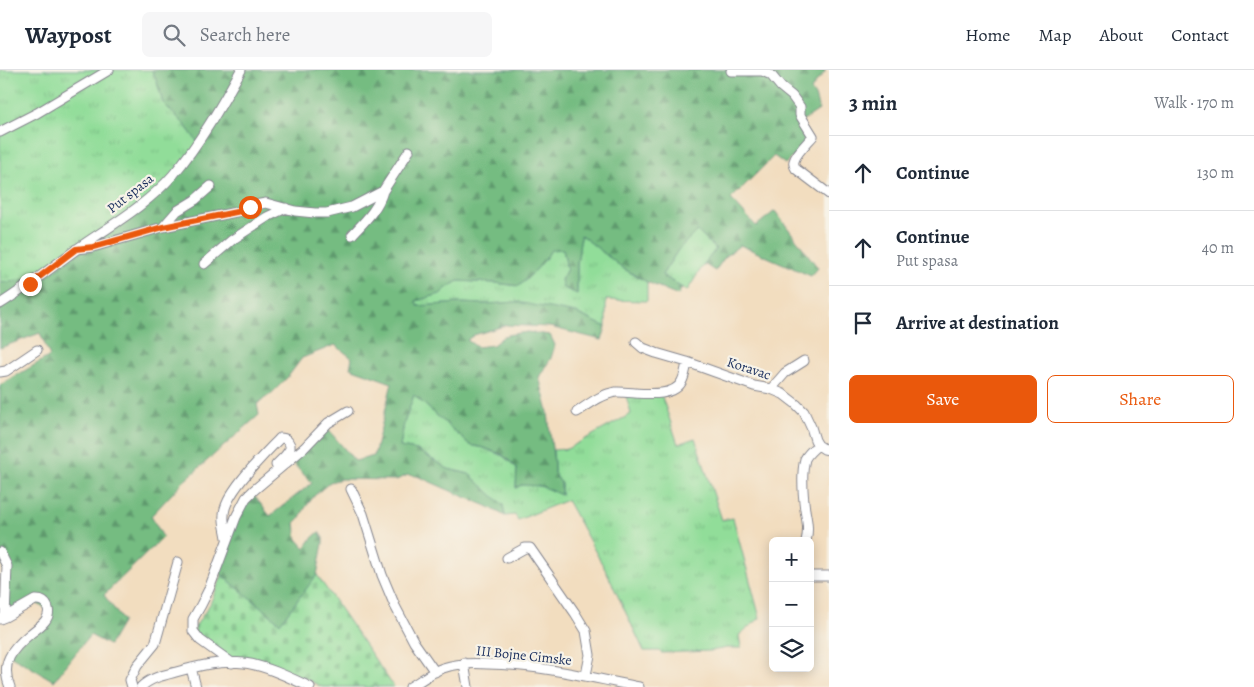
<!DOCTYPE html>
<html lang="en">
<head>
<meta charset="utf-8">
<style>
	body { margin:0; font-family:Alegreya,serif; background:#f6f6f7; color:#1f2937 }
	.controls { position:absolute; right:15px; bottom:15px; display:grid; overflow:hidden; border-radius:8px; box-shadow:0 2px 12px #0003 }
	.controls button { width:45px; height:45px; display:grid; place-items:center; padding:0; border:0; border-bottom:1px solid #e0e1e3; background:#fff; color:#1f2937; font:25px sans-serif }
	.stop { position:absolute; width:15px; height:15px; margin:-11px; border:4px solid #ea580c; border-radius:50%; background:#fff }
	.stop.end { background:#ea580c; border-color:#fff; box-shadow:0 1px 5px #0008 }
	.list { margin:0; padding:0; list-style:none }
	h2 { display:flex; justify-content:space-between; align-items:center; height:65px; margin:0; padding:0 20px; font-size:21px }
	h2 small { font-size:16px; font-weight:400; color:#747a83 }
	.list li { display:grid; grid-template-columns:32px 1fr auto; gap:15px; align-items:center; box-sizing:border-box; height:75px; padding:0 20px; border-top:1px solid #e0e1e3 }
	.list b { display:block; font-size:19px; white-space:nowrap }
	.list p { margin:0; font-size:16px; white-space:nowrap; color:#747a83 }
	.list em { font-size:16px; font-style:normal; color:#747a83 }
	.actions { display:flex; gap:10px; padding:15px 20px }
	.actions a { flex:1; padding:11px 0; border:1px solid #ea580c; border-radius:8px; text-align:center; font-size:18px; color:#ea580c }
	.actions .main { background:#ea580c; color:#fff }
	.icon { flex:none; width:28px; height:28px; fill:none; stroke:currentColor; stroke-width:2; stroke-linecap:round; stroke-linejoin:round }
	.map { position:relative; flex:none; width:829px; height:617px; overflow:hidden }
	header { display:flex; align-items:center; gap:30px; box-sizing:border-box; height:70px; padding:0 25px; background:#fff; border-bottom:1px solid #e0e1e3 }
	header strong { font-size:24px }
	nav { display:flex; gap:28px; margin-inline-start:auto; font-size:18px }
	.search { width:350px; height:45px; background:#f6f6f7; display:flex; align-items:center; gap:12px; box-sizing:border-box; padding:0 18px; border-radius:8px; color:#747a83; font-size:19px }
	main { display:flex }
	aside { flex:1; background:#fff }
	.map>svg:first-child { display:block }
</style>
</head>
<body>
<header>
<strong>Waypost</strong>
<div class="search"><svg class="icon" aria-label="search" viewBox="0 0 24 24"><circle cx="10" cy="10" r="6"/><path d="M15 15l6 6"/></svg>Search here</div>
<nav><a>Home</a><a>Map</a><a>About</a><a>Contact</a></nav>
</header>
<main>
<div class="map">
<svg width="829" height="617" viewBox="0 0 829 617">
	<defs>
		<pattern id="grass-tufts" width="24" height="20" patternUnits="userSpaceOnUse" patternTransform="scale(1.25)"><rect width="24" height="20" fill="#91dd99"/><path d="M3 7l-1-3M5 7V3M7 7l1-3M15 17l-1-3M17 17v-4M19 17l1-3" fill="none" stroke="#7cbe86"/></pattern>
		<pattern id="forest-firs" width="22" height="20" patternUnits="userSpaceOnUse" patternTransform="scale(1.25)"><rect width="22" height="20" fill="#74bc81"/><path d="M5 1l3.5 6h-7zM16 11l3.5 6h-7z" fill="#5e996d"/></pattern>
		<pattern id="cemetery-stones" width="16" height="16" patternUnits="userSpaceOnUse" patternTransform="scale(1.25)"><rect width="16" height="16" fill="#91dd99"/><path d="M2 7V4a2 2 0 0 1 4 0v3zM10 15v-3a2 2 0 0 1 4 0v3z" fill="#7cbe86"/></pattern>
	</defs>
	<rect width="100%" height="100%" fill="#f7f3e8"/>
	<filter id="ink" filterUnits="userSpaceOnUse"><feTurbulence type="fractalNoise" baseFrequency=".02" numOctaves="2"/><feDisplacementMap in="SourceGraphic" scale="10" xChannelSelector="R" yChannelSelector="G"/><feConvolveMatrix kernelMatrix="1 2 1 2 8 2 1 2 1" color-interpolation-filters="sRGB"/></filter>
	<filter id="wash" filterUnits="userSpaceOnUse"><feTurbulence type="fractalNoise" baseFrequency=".0096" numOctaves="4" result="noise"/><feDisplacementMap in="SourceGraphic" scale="20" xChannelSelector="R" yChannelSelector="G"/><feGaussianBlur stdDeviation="1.12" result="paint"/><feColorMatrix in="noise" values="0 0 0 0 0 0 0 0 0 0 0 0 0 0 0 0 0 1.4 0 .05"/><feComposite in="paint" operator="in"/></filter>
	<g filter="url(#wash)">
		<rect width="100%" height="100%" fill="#f2ddbf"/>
		<path fill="url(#grass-tufts)" stroke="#56867c" d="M0 0H152L157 12 163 33 185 55 199 74 156 128 40 211 22 210 0 213Z
			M697 161 716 179 704 194 687 221 662 205 678 180Z
			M581 165 624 199 647 212V231L606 230V257L576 243 485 234 460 233 418 236 416 231 440 224 448 217 458 211 495 213 519 216C531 205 543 194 551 179H563L567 199 561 210 577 224V194Z
			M625 322 661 324 678 374 695 368 722 450 733 448 760 548 739 565 741 578H727L710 581 661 583 659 581H644L606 501 567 430 518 450 515 445 505 446 503 435 469 404 448 399 417 380 400 377 404 353 414 325 470 375 484 378 503 386 517 398 516 418C528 409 549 419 561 425V413L554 403V393L553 380 567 379 631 344Z"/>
		<path fill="url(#forest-firs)" stroke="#487670" d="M152 0H825V2L817 11 811 20 815 26 819 40 801 52C813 73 800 80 785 94L774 86 731 129 756 156 775 141 818 198 811 206 740 175 725 187 715 201 704 194 716 179 697 161 678 180 662 205 682 218 678 225 647 212 624 199 581 165 577 194V224L563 218 561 210 567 199 563 179 551 180C543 194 531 205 519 216L495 213 458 211 448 217 440 224 416 231 418 236 460 233 485 234 517 232 576 243 606 257 602 270 550 257 507 255 474 265 467 270 477 277 493 275 504 266 513 264 528 262 550 265 555 275 551 288 539 307 548 342 550 363 554 393V403L561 413V425L541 416 521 415 516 418 517 398 503 385 484 378 470 375 414 325 404 353 400 377 417 380 448 399 469 404 503 435 505 446 487 436 460 425 417 406 408 405 396 410 341 409 330 412 314 426 305 438 299 449 295 453 297 469 305 478 312 468 319 462 323 468V473L317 505 280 553 222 505 218 500 236 445 252 423 270 446 312 413 289 389 325 356 355 391 374 386 392 313 350 298 352 288 335 275 302 288 287 308 272 323 257 334 259 345 183 412 151 446 163 467 104 525 123 551 109 575 90 565 54 611 8 584 45 548 47 539 34 532 0 548V529L6 509 0 482V315L50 286 40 263 0 278V213L22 210 40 211 156 128 199 74 185 55 163 33 157 12Z"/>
		<path fill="url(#cemetery-stones)" stroke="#56867c" d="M222 505 280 553 317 505 394 617H322L304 608 268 594 230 589 195 564V557L210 534Z"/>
	</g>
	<g filter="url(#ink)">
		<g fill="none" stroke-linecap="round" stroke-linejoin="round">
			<defs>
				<path id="minor" d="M731 1H762L771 5 781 17 792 26 800 37V45L813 66C808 72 796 83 794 91 793 95 794 95 796 99L829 124
					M0 62 37 43 109 0
					M163 157 177 141 195 130 211 116
					M352 165C364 152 378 139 383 121
					M76 179 93 177 163 157 241 141 255 135 266 133 295 141 315 143H327L352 137 383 121 409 81
					M204 194 232 170 267 147 286 138
					M0 234C27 217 52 197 77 179 110 156 147 135 173 105 200 73 221 36 241 0
					M636 272 643 278 656 283 687 292 754 316 771 319 783 324 796 334 804 342 811 357 815 370 818 375 824 379 829 380
					M0 302 6 301 37 280
					M771 319 785 303 804 291
					M577 342C589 334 602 324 616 322 633 321 673 331 682 311 685 305 686 298 687 292
					M351 419 363 444 382 505 395 536 414 572 435 602
					M227 468C226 460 223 452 224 445 224 423 265 384 280 368 286 368 288 370 290 375V379L285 386 276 395
					M806 471C809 460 807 451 805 440 803 425 801 404 805 389 808 383 813 379 818 375
					M0 482 7 496 5 547
					M507 488 525 478H530L575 543 586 561 590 585 586 605
					M810 506H829
					M0 549 5 547 35 530C48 529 52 542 45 551 41 556 35 560 30 564 12 579 0 593 10 617
					M232 593 200 570 193 561V549L201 535 209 519 236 447 246 428 254 420 304 378 328 353 348 341
					M464 593 468 617
					M191 598 196 617
					M132 617 130 610 137 596 155 574 178 492
					M141 617C150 608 164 605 176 602 198 596 221 590 244 593 264 595 291 608 310 617
					M410 617C421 611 431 602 443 598 458 593 473 593 488 594 540 595 589 607 639 617"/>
			</defs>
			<use href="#minor" stroke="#86868e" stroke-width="11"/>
			<use href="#minor" stroke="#fff" stroke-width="9"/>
		</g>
	</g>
	<g fill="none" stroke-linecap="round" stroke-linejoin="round" filter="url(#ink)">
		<path stroke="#ea580c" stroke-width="6" d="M30 214 76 179 93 177 163 157 241 141 250 137"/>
	</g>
	<g text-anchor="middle" stroke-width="4.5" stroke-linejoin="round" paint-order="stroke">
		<g font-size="14" fill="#1b2f5e" stroke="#f7f3e8">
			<text transform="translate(130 123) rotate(-38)" y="5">Put spasa</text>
			<text transform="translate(749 298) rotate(18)" y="5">Koravac</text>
			<text transform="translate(524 585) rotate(6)" y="5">III Bojne Cimske</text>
		</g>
	</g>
</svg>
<div class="controls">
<button>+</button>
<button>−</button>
<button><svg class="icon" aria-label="layers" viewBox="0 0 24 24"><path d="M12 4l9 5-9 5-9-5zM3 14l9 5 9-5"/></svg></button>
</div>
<div class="stop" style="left:250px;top:137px"></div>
<div class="stop end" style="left:30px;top:214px"></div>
</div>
<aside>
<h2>3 min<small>Walk · 170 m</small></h2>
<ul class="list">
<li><svg class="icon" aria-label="ahead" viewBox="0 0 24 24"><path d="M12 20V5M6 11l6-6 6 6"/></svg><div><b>Continue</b></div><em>130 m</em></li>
<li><svg class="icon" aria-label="ahead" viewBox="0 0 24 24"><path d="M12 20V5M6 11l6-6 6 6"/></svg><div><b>Continue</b><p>Put spasa</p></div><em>40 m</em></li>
<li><svg class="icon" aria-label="arrive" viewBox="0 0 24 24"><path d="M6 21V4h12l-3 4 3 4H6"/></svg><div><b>Arrive at destination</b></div></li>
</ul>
<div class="actions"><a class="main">Save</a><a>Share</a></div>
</aside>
</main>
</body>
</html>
